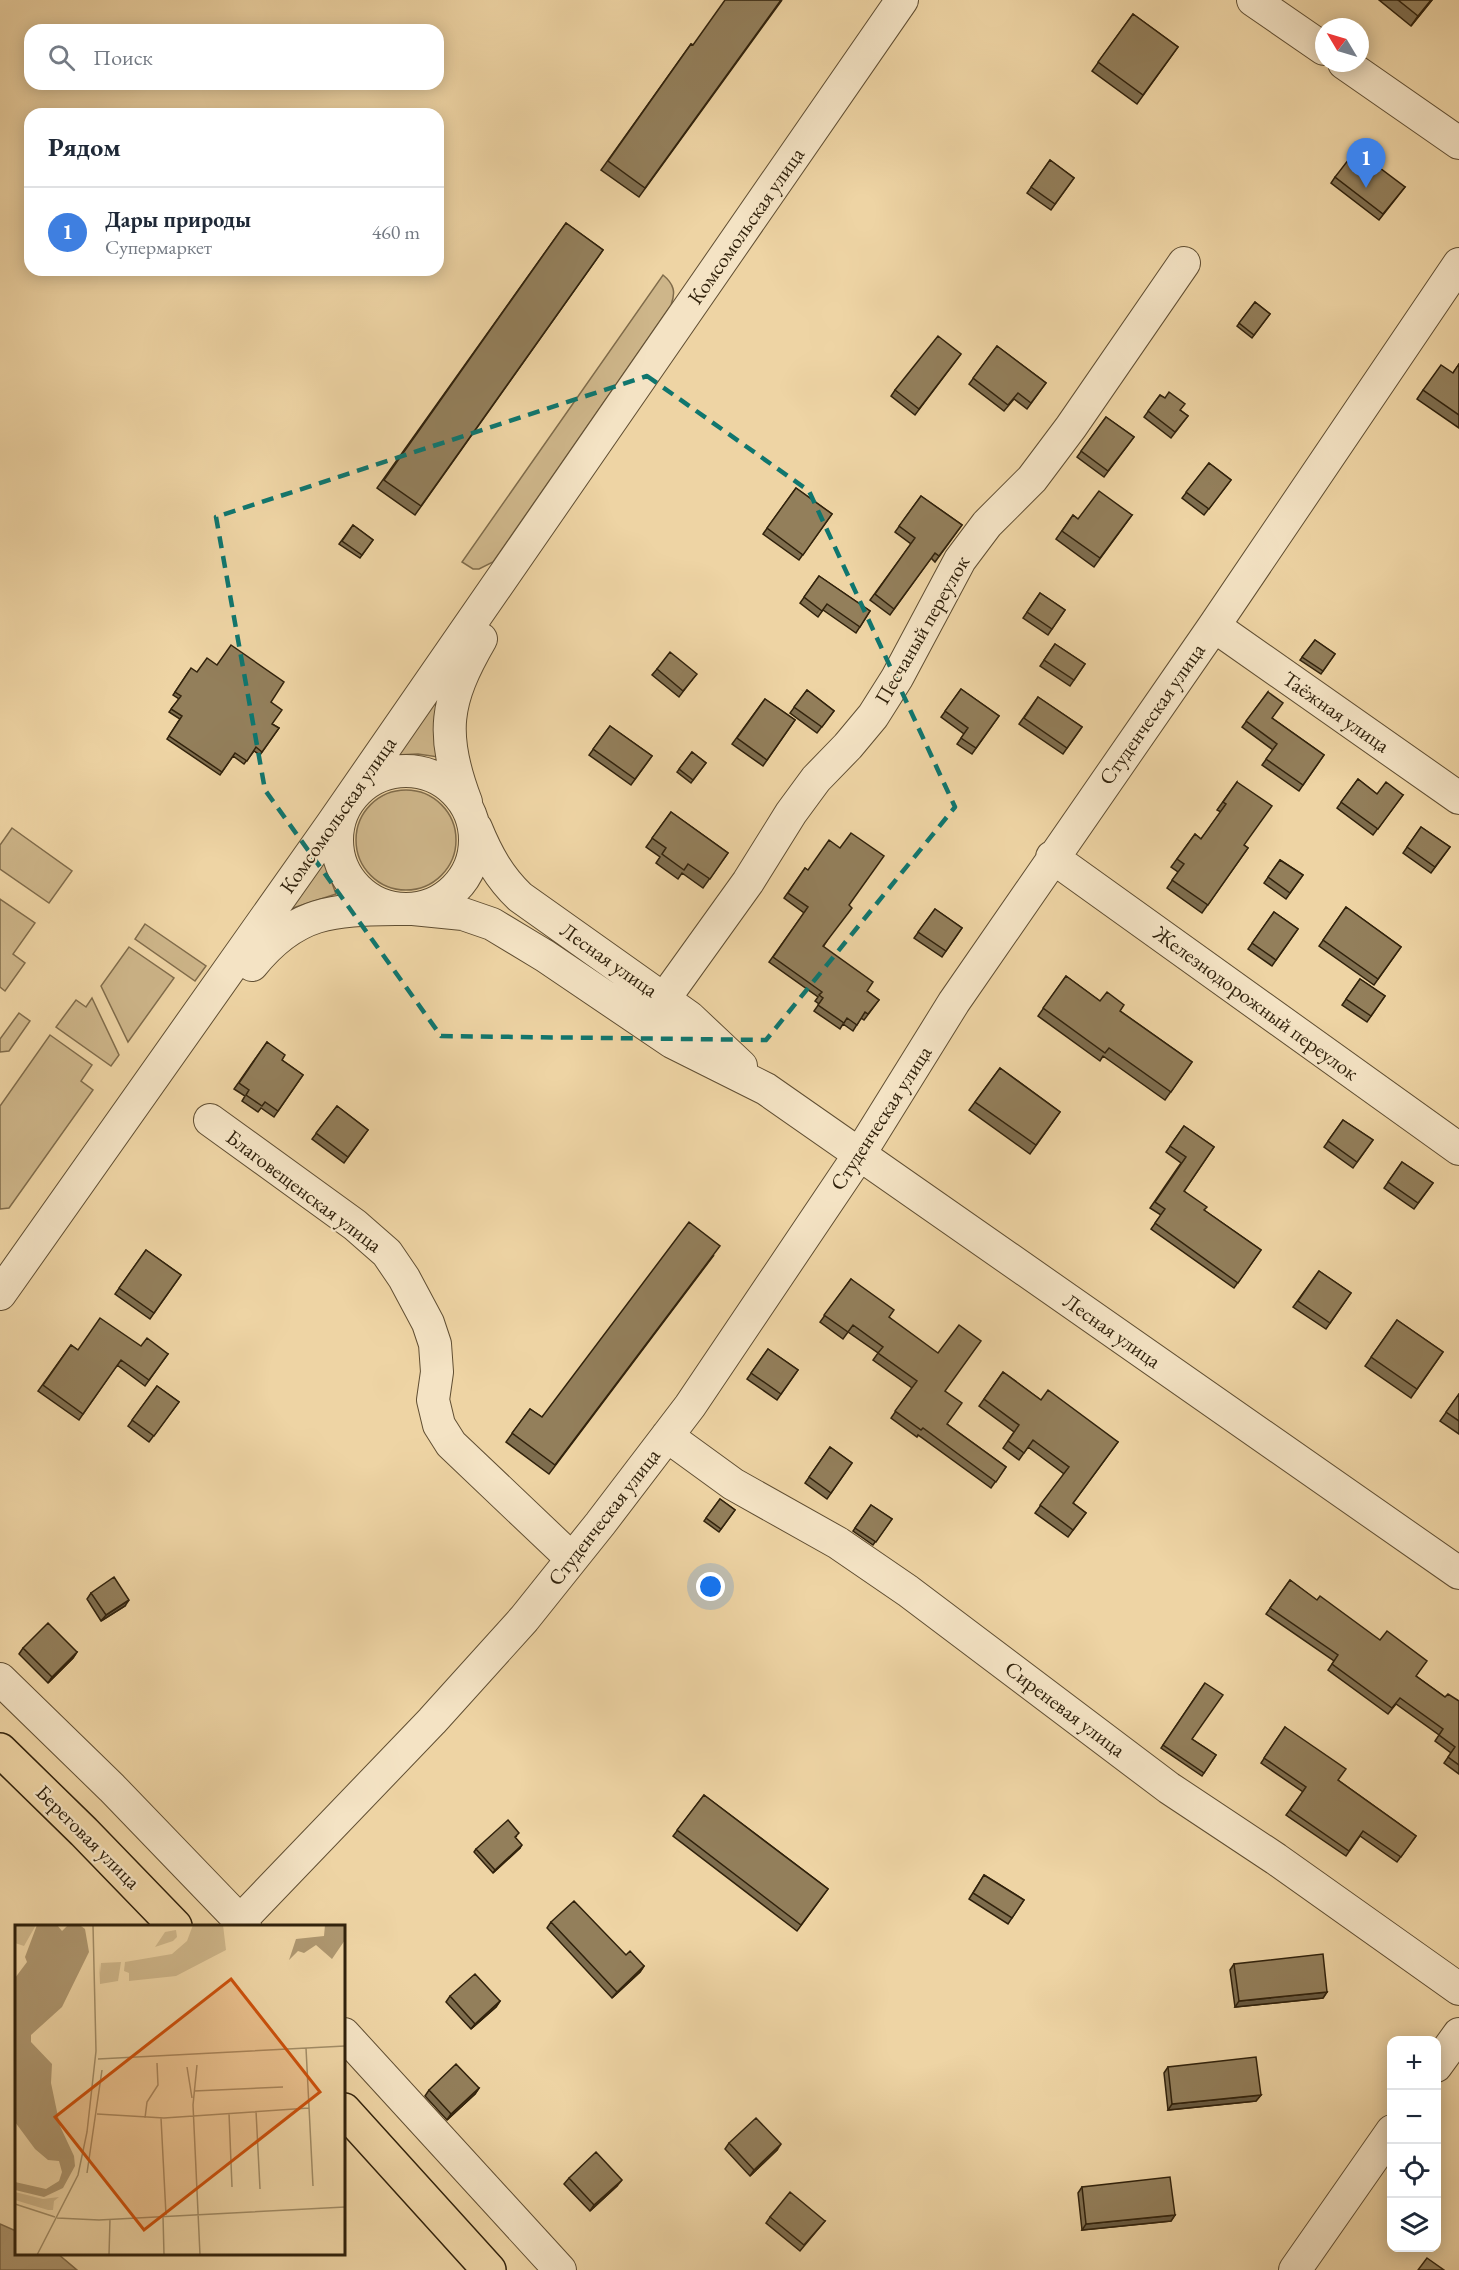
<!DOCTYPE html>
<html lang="ru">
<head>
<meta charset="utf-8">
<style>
	body { margin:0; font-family:"EB Garamond",serif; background:#f2f2f3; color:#1f2937 }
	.controls { position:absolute; right:18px; bottom:18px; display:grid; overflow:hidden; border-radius:12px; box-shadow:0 3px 15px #0003 }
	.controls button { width:54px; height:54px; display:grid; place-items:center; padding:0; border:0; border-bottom:2px solid #e0e1e3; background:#fff; color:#1f2937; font:30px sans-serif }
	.compass { position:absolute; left:1315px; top:18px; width:54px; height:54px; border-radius:50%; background:#fff; box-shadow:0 3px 15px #0003; rotate:308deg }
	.you { position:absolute; left:711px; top:1587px; width:21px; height:21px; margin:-15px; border:4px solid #fff; border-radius:50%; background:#1a73e8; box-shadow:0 0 0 9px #1a73e833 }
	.badge { display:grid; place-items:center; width:39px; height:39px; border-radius:50%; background:#7c3aed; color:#fff; font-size:20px; font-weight:700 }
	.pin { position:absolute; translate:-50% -50px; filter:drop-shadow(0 2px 3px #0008) }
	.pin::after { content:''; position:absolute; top:32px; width:21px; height:18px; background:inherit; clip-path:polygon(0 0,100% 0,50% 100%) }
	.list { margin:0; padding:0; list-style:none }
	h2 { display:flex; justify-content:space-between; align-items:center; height:78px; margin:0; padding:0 24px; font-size:26px }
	h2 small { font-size:20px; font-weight:400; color:#747a83 }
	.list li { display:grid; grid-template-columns:39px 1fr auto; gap:18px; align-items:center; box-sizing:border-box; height:90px; padding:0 24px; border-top:2px solid #e0e1e3 }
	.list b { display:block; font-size:22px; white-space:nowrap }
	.list p { margin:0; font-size:20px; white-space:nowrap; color:#747a83 }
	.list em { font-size:20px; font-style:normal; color:#747a83 }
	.icon { flex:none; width:33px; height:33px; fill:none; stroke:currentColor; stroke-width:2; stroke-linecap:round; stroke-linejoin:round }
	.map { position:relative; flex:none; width:1459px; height:2270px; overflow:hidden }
	.search { position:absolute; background:#fff; box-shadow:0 3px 15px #0003; left:24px; top:24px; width:420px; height:66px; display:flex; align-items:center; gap:15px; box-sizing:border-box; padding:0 21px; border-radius:18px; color:#747a83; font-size:22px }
	.panel { position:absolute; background:#fff; box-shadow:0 3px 15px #0003; left:24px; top:108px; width:420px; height:168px; border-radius:18px }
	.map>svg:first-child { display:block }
</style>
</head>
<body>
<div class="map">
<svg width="1459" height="2270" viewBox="0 0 1459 2270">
	<rect width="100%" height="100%" fill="#eed4a4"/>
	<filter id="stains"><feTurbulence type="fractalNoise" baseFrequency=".00333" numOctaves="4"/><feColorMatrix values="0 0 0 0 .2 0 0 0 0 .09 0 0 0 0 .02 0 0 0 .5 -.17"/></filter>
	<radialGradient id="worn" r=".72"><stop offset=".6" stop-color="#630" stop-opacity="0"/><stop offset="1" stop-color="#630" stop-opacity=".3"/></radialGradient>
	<path fill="#ceb68a" stroke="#806c4b" stroke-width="1.5" d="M663 275C674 284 676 292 671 305L493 562 479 569H473L462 562Z
		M437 699 438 757 418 754 396 755Z
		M356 840a50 50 0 1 1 100 0a50 50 0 1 1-100 0Z
		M12 828 72 871 49 903 0 869V845Z
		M324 861 336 894 290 909Z
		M0 899 35 923 13 954 25 963 5 991 0 987Z
		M145 924 206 966 195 981 135 939Z
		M129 947 174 978 128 1042 101 986Z
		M92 998 119 1055 111 1066 56 1027 76 1000 86 1007Z
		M19 1013 30 1021 9 1051 0 1052V1039Z
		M50 1035 92 1065 81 1081 93 1090 9 1208 0 1209V1106Z"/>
	<path fill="#ae9770" stroke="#7c6848" stroke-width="1.5" d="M0 2224 16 2231V2254H58L77 2270H0Z"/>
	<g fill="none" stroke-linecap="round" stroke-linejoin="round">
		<defs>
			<path id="minor" d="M1253 0 1324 49
				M1344 63 1459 143
				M1214 626 1459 798
				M337 840a69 69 0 1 1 138 0a69 69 0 1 1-138 0Z
				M466 802C440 734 445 701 481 639
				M476 828C487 855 499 877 520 897L689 1017 741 1066
				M1052 857 1459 1149
				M413 909 463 914 492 924 545 956 672 1042 766 1089 1459 1573
				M252 965C298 908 336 910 404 909
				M664 999 748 882 791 813 816 779 848 746 873 716 897 678 960 560 987 524 1032 479 1071 427 1184 263
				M210 1120 355 1225 387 1253 404 1278 428 1323 435 1344 437 1372 433 1400 439 1425 451 1444 572 1559
				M0 1294 332 824 902 0
				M667 1436 733 1484 838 1543 908 1591 1169 1788 1276 1859 1459 1989
				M0 1679 112 1788 245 1926
				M240 1921 432 1721 524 1619 600 1524 690 1406 859 1155 954 1002 1214 626 1459 264
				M344 2034 560 2270
				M1436 2066 1459 2034
				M1295 2270 1392 2131"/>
			<path id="major" d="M0 1750 84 1832 175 1926
				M344 2110 489 2270"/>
		</defs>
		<use href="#minor" stroke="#604e32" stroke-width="34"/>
		<use href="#major" stroke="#31220c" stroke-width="36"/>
		<use href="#minor" stroke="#f4e3c4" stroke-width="32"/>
		<use href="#major" stroke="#eed4a4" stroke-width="33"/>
	</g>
	<path fill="#7e6d4e" stroke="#31220c" stroke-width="1.5" d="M782 0 639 197 601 170 691 44 693 45Z
		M1379 0H1432L1411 26Z
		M1133 14 1178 47 1137 104 1092 71Z
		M1050 160 1074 178 1051 210 1027 193Z
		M1335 177 1405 187 1379 220 1331 183Z
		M566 223 603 250 415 515 377 488Z
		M1255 302 1270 314 1252 338 1237 326Z
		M997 346 1046 383 1027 409 1014 399 1004 411 969 384Z
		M961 354 915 415 891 396 895 390Z
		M1459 364V428L1417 399 1423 390 1453 373Z
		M1160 395 1188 416 1171 438 1144 417Z
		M1106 417 1134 437 1104 477 1077 457Z
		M1209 463 1231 480 1204 515 1182 498Z
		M796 488 832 514 799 560 763 534Z
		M921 496 962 525 935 562 931 558 890 615 870 600 911 544 895 532Z
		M1073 515 1078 519 1132 515 1094 567 1056 539Z
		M353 525 373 540 360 558 339 544Z
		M819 576 870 611 856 633 823 610 818 617 800 603Z
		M1040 593 1065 610 1048 635 1023 618Z
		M1315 640 1335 654 1321 674 1300 660Z
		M1055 644 1085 664 1070 686 1040 666Z
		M657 669 692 680 679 697 652 675Z
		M189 671 197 672 271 702 272 724 279 728 260 755 254 751 244 764 233 756 220 775 167 739 180 719 169 712 179 699 173 695Z
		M961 689 999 716 972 754 957 744 964 734 941 717Z
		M807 690 834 711 817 733 790 713Z
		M1268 692 1272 718 1324 755 1299 791 1262 765 1273 750 1242 727Z
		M1038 697 1082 727 1063 754 1019 724Z
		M765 699 795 720 763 766 732 744Z
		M610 726 652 756 631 785 589 755Z
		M692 752 706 763 691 783 677 772Z
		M1358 779 1377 794 1403 795 1373 835 1337 808Z
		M1237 782 1244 845 1248 848 1202 913 1167 888 1178 872 1171 867 1195 834 1201 839 1221 812 1217 810Z
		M671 812 728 853 703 888 682 873 678 879 656 863 660 857 646 847Z
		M1421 827 1450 847 1431 873 1403 853Z
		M1280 860 1303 875 1286 899 1264 883Z
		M805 868 849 906 823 947 867 991 879 1000 864 1020 861 1018 853 1031 843 1024 840 1029 814 1011 819 1004 815 1001 818 997 769 962 804 913 784 898Z
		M1346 907 1401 947 1374 985 1319 946Z
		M935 909 962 928 942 957 914 938Z
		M1274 912 1298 929 1272 966 1248 949Z
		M1066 976 1100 1001 1120 1011 1192 1062 1165 1100 1103 1056 1100 1061 1038 1016Z
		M1360 979 1385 996 1367 1022 1342 1005Z
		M267 1042 282 1060 303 1075 274 1117 261 1108 258 1112 242 1101 245 1096 234 1089Z
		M1000 1068 1060 1112 1030 1154 969 1110Z
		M337 1106 368 1130 344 1163 312 1139Z
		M1343 1120 1373 1140 1353 1168 1324 1147Z
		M1184 1126 1214 1147 1184 1191 1204 1210 1261 1250 1234 1288 1151 1229 1161 1215 1150 1208 1181 1163 1166 1152Z
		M1402 1162 1433 1183 1414 1209 1384 1188Z
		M146 1250 181 1275 150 1319 115 1294Z
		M714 1255 549 1474 506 1442 530 1409 542 1417Z
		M1319 1271 1351 1293 1326 1329 1293 1307Z
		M851 1279 889 1317 945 1391 947 1424 1006 1467 991 1488 918 1435 917 1437 891 1418 912 1388 873 1360 878 1353 848 1332 843 1339 820 1322Z
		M1397 1320 1443 1352 1411 1398 1365 1366Z
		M71 1345 78 1350 141 1346 168 1354 145 1386 117 1365 79 1420 38 1391Z
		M768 1349 798 1370 777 1400 747 1379Z
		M1003 1372 1041 1400 1118 1442 1073 1503 1086 1513 1068 1537 1035 1513 1064 1474 1028 1447 1019 1460 1003 1448 1014 1432 979 1406Z
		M157 1386 179 1402 149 1442 128 1426Z
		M1459 1394V1434L1440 1421Z
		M830 1447 852 1463 827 1499 805 1483Z
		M720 1499 735 1510 719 1532 704 1521Z
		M871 1505 892 1519 873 1545 853 1531Z
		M1290 1580 1416 1676 1445 1697 1459 1701V1774L1444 1763 1451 1753 1435 1741 1439 1735 1396 1704 1388 1714 1328 1670 1334 1661 1266 1614Z
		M91 1593 125 1606 101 1621 87 1599Z
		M23 1648 77 1652 73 1658 48 1683 19 1654Z
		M1205 1683 1192 1739 1216 1755 1202 1776 1161 1748Z
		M1285 1727 1338 1780 1416 1836 1397 1862 1360 1836 1346 1856 1286 1815 1303 1792 1261 1763Z
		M704 1795 828 1889 797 1931 673 1836Z
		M517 1836 515 1837 520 1848 493 1873 474 1852 476 1849Z
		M984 1875 1024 1900 1008 1924 969 1899Z
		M551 1922 626 1955 644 1966 640 1972 612 1998 547 1928Z
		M1234 1964 1327 1992 1323 1998 1235 2007 1230 1970Z
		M450 1996 500 2001 496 2007 471 2029 446 2002Z
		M1168 2067 1261 2095 1256 2101 1168 2110 1164 2073Z
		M479 2088 475 2094 447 2120 425 2096 429 2090Z
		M729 2143 777 2150 750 2176 725 2149Z
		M569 2178 617 2186 590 2211 564 2184Z
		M1082 2187 1175 2215 1171 2221 1082 2230 1078 2193Z
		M770 2217 825 2221 800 2251 766 2223Z"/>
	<path fill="#675940" stroke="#31220c" stroke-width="1.5" d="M1431 0H1432L1411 26 1418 16Z
		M129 1600 125 1606 101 1621 106 1615Z
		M77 1652 73 1658 48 1683 52 1677Z
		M522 1845 520 1848 493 1873 495 1870Z
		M644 1966 640 1972 612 1998 617 1992Z
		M1327 1992 1323 1998 1235 2007 1239 2001Z
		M500 2001 496 2007 471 2029 475 2024Z
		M479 2088 475 2094 447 2120 451 2114Z
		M1261 2095 1256 2101 1168 2110 1172 2104Z
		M781 2144 777 2150 750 2176 754 2170Z
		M622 2180 617 2186 590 2211 594 2205Z
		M1175 2215 1171 2221 1082 2230 1086 2224Z"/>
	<path fill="#937f5b" stroke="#31220c" stroke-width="1.5" d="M725 0H781L645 188 608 161 691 44 693 45Z
		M1398 0H1431L1418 16Z
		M1133 14 1178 47 1143 95 1098 62Z
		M1356 150 1405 187 1383 214 1335 177Z
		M1050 160 1074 178 1055 204 1031 187Z
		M566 223 603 250 421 506 384 480Z
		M1255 302 1270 314 1254 335 1239 323Z
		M938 336 961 354 919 409 895 390Z
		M997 346 1046 383 1031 403 1018 393 1008 405 973 378Z
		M1459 364V415L1423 390 1441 365 1453 373Z
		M1169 392 1185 404 1180 410 1188 416 1175 432 1148 411 1160 395 1165 398Z
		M1106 417 1134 437 1108 471 1081 451Z
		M1209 463 1231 480 1209 509 1186 492Z
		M796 488 832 514 803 555 767 528Z
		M1099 491 1132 515 1100 558 1062 531 1073 515 1078 519Z
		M921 496 962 525 939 556 935 553 894 609 875 594 915 538 899 526Z
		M353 525 373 540 362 555 342 541Z
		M819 576 870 611 860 627 827 604 822 611 804 597Z
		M1040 593 1065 610 1052 629 1027 612Z
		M1315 640 1335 654 1323 671 1302 657Z
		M1055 644 1085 664 1074 680 1044 660Z
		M231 645 284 682 271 702 282 710 272 724 279 728 262 752 256 747 247 761 235 753 222 772 169 736 182 716 171 709 181 696 175 692 191 668 197 672 207 658 217 665Z
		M670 652 697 674 683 691 657 669Z
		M961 689 999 716 976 748 961 738 968 728 945 711Z
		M807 690 834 711 822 727 794 707Z
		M1268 692 1283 703 1272 718 1324 755 1303 785 1266 759 1277 744 1246 721Z
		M1038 697 1082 727 1067 748 1024 718Z
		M765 699 795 720 767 760 737 738Z
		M610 726 652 756 635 779 593 749Z
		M692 752 706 763 693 780 679 769Z
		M1358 779 1377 794 1386 782 1403 795 1378 829 1341 802Z
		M1237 782 1272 806 1244 845 1248 848 1208 905 1172 880 1184 864 1177 859 1195 834 1201 839 1226 804 1223 802Z
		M671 812 728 853 710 879 688 864 684 870 662 854 666 848 652 838Z
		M1421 827 1450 847 1435 867 1407 847Z
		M851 833 884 856 849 905 852 908 823 946 873 982 867 991 879 1000 868 1014 865 1012 857 1025 847 1018 844 1023 818 1005 823 998 819 995 822 992 773 957 808 907 788 893 805 868 808 870 829 840 840 848Z
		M1280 860 1303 875 1290 893 1268 877Z
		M1346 907 1401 947 1378 979 1323 940Z
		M935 909 962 928 946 951 918 932Z
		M1274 912 1298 929 1276 960 1252 943Z
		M1066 976 1100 1001 1107 992 1124 1005 1120 1011 1192 1062 1171 1092 1109 1048 1105 1053 1043 1008Z
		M1360 979 1385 996 1371 1016 1346 999Z
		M267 1042 285 1055 282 1060 303 1075 278 1111 265 1102 262 1106 246 1095 249 1090 239 1083Z
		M1000 1068 1060 1112 1036 1145 975 1102Z
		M337 1106 368 1130 348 1157 316 1133Z
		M1343 1120 1373 1140 1357 1162 1328 1141Z
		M1184 1126 1214 1147 1184 1191 1207 1207 1204 1210 1261 1250 1238 1283 1155 1223 1165 1209 1155 1202 1186 1157 1170 1146Z
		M1402 1162 1433 1183 1418 1203 1388 1182Z
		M689 1222 720 1246 555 1465 512 1433 530 1409 542 1417Z
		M146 1250 181 1275 154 1313 119 1288Z
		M1319 1271 1351 1293 1330 1323 1298 1301Z
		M851 1279 894 1310 889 1317 938 1353 959 1325 981 1341 945 1391 962 1403 947 1424 1006 1467 996 1482 923 1428 921 1430 895 1411 917 1381 878 1353 883 1347 853 1325 848 1332 824 1315Z
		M100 1318 141 1346 147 1338 168 1354 149 1380 121 1360 83 1414 43 1385 71 1345 78 1350Z
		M1397 1320 1443 1352 1417 1389 1371 1357Z
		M768 1349 798 1370 781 1394 751 1373Z
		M1003 1372 1041 1400 1048 1390 1118 1442 1073 1503 1086 1513 1073 1530 1040 1505 1069 1467 1033 1440 1024 1453 1008 1441 1019 1425 984 1399Z
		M157 1386 179 1402 154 1436 132 1420Z
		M1459 1394V1421L1446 1412Z
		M830 1447 852 1463 831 1493 809 1477Z
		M720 1499 735 1510 721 1529 706 1518Z
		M871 1505 892 1519 876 1542 855 1528Z
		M114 1577 129 1600 106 1615 91 1593Z
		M1290 1580 1317 1600 1320 1596 1380 1640 1387 1631 1427 1661 1416 1676 1445 1697 1448 1694 1459 1701V1765L1448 1757 1455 1747 1439 1735 1443 1729 1400 1698 1392 1708 1332 1664 1338 1655 1270 1608Z
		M48 1623 77 1652 52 1677 23 1648Z
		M1205 1683 1223 1695 1192 1739 1216 1755 1204 1773 1163 1745Z
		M1285 1727 1346 1769 1338 1780 1416 1836 1401 1857 1363 1831 1349 1851 1290 1810 1306 1787 1264 1758Z
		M704 1795 828 1889 801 1925 677 1830Z
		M508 1820 519 1833 515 1837 522 1845 495 1870 476 1849Z
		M984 1875 1024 1900 1012 1918 973 1893Z
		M574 1901 626 1955 630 1951 644 1966 617 1992 551 1922Z
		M1323 1954 1327 1992 1239 2001 1234 1964Z
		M475 1974 500 2001 475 2024 450 1996Z
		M1256 2057 1261 2095 1172 2104 1168 2067Z
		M456 2064 479 2088 451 2114 429 2090Z
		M756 2118 781 2144 754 2170 729 2143Z
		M596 2152 622 2180 594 2205 569 2178Z
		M1170 2177 1175 2215 1086 2224 1082 2187Z
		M790 2192 825 2221 804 2245 770 2217Z
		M1427 2258 1444 2270H1418Z"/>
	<path fill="none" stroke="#0f766e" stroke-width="4.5" stroke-dasharray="12 8" stroke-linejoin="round" d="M647 376 809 491 955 807 766 1040 441 1036 265 790 216 517Z"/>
	<g text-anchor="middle" stroke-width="4.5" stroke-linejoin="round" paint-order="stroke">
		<g font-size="21" fill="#31220c" stroke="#f4e3c4">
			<text transform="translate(746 226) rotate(-55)" y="7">Комсомольская улица</text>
			<text transform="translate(922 630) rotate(-60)" y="7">Песчаный переулок</text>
			<text transform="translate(1336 712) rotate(35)" y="7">Таёжная улица</text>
			<text transform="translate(1152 714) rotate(-55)" y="7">Студенческая улица</text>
			<text transform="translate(338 815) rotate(-55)" y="7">Комсомольская улица</text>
			<text transform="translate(609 960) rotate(35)" y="7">Лесная улица</text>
			<text transform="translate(1256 1003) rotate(36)" y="7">Железнодорожный переулок</text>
			<text transform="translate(881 1118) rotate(-57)" y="7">Студенческая улица</text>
			<text transform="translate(304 1191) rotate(37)" y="7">Благовещенская улица</text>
			<text transform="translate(1112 1331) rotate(35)" y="7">Лесная улица</text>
			<text transform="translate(604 1517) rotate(-52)" y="7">Студенческая улица</text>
			<text transform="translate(1065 1709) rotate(37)" y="7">Сиреневая улица</text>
			<text transform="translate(88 1837) rotate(45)" y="7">Береговая улица</text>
		</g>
	</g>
	<g transform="translate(15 1925)">
		<rect width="330" height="330" fill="#eed4a4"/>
		<path d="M0 0H21L9 21 0 18ZM178 0H208L211 25 161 51 114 56V48L109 46 110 37 157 29 172 16ZM161 5 162 12 158 16 140 22 150 7ZM106 37 103 56 85 59 84 38 85 48 86 38ZM0 267 28 274 44 272 39 276 38 285H33L0 275Z" fill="#ceb68a"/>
		<path d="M22 0H42L47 6 53 0 66 1 70 4 74 27 47 82 16 110V117L37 139 36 158 45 201 59 231 60 241 48 263 29 272 0 265V257L31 264 44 256 47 247 44 236 33 235 20 224 0 197V53L12 37 10 32ZM310 0H330V15L317 34 301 20 289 28 283 26 274 35 281 14 309 11Z" fill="#ae9770"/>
		<path fill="none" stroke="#a28d67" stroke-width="1.5" d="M291 123 298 261M83 134 330 121M182 140 178 180 185 330M172 142 177 173M179 166 268 162M241 186 245 264M214 188 217 262M82 189 149 193 294 183M130 193 132 177 143 160 142 138M146 193 151 290M72 248 87 145M0 279 40 292M148 291 149 330M42 293 84 295 330 282M22 330 63 250 72 207 81 126 78 0M94 330 95 294"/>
		<path fill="#cd510c" fill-opacity="0.15" stroke="#cd510c" stroke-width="3" d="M216 54 305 167 129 305 40 192Z"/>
		<rect width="330" height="330" fill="none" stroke="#31220c" stroke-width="3"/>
	</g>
	<rect width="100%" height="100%" filter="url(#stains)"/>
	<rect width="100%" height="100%" fill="url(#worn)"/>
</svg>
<div class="controls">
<button>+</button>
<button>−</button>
<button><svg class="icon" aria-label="locate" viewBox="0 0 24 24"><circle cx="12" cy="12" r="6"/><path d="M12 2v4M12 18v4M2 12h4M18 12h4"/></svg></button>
<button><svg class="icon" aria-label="layers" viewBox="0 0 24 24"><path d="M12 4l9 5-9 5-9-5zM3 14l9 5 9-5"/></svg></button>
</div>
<svg class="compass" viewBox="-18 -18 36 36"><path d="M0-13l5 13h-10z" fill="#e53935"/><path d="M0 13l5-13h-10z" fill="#747a83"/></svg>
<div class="you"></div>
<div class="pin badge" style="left:1366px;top:188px;background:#3f7fe0">1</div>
<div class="search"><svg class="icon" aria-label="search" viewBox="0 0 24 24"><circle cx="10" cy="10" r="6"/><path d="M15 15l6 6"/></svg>Поиск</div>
<section class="panel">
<h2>Рядом<small></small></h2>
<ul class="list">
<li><span class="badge" style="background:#3f7fe0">1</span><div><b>Дары природы</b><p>Супермаркет</p></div><em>460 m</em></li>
</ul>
</section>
</div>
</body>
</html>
